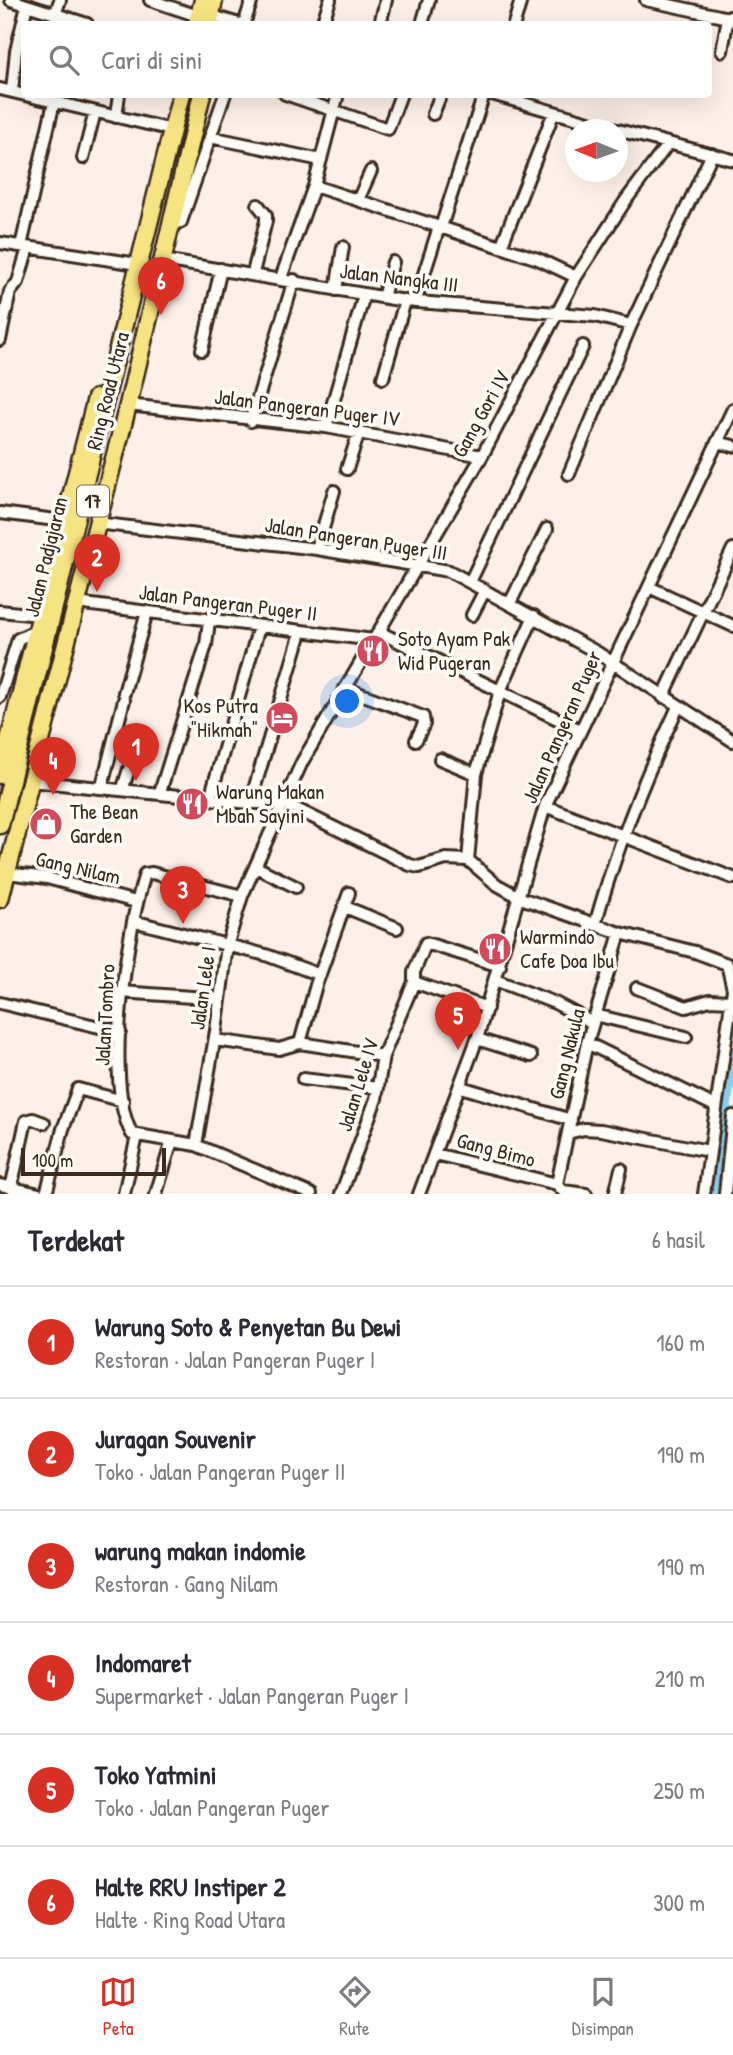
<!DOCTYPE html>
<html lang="id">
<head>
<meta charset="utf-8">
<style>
	body { margin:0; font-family:"Patrick Hand",sans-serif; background:#f7f7f7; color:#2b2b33 }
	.compass { position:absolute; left:565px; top:119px; width:63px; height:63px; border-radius:50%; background:#fff; box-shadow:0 7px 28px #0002; rotate:271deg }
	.scale { position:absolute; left:21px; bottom:18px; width:145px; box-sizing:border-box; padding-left:7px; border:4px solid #3b2a1e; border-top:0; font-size:19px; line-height:24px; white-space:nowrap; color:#3b2a1e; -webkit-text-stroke:5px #fdfcf7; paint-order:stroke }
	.you { position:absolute; left:348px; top:702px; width:24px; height:24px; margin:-18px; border:5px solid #fff; border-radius:50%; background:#1a73e8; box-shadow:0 0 0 10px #1a73e833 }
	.badge { display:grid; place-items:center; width:46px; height:46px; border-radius:50%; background:#d93025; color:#fff; font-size:23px; font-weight:700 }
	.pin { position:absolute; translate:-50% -58px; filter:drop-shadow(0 2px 4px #0008) }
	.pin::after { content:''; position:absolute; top:37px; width:24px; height:21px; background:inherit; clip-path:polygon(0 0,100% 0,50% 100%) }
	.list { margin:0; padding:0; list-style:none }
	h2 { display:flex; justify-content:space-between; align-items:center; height:91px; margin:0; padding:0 28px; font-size:30px }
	h2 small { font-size:23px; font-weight:400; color:#7c7c81 }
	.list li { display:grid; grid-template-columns:46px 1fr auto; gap:21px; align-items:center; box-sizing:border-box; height:112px; padding:0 28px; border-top:2px solid #e1e1e2 }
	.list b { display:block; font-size:26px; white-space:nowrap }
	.list p { margin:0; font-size:23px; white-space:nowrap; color:#7c7c81 }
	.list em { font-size:23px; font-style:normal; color:#7c7c81 }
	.icon { flex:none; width:38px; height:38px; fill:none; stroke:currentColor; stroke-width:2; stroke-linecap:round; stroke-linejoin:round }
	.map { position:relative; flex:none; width:733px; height:1194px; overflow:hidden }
	.search { position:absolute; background:#fff; box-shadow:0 7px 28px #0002; left:21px; right:21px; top:21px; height:77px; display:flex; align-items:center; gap:18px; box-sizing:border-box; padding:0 24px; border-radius:7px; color:#7c7c81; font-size:26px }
	.sheet { height:763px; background:#fff }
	nav { display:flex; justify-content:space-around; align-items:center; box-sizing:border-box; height:98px; border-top:2px solid #e1e1e2; background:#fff; font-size:19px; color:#7c7c81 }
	nav a { display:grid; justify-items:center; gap:4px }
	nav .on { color:#d93025 }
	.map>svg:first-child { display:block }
</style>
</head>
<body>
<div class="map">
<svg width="733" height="1194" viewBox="0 0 733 1194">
	<rect width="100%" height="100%" fill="#fcf0e8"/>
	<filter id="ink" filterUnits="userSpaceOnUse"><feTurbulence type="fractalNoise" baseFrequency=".0143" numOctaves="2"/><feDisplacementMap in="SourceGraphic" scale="14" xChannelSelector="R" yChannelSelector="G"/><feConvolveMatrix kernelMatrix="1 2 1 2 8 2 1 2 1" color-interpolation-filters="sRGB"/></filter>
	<g filter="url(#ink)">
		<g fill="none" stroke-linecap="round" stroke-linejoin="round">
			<path stroke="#8aceeb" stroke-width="10" d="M716 1194 733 1054"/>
			<defs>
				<path id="minor" d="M11 0 87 24
					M150 0 192 14
					M646 0 733 19
					M55 15 60 0
					M219 18 239 24
					M244 24 252 0
					M322 24 330 0
					M380 24 386 0
					M422 24 429 0
					M514 24 521 0
					M722 51 728 17
					M0 89 164 128
					M12 91 16 51 27 5
					M285 94 388 129 401 94
					M492 94 616 130
					M433 114 441 94
					M116 117 119 94
					M618 130 733 160
					M210 137 321 160
					M83 158 95 112
					M314 186 538 259 576 277
					M358 200 371 171
					M173 224 181 222 225 94
					M441 227 484 94
					M0 243 131 263
					M21 246 54 102
					M501 247 554 112
					M163 260 405 301 595 316 631 325
					M253 273 266 221V215L258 205
					M281 278 314 186 338 94
					M336 290 343 247
					M383 297 393 262
					M415 302 439 227
					M0 340 10 292 18 282 28 248
					M202 350 221 269
					M383 378 405 301
					M128 405 326 427 482 456
					M251 421 294 280
					M326 427 364 295
					M717 442 733 446
					M347 469 359 432
					M569 474 631 325 712 154
					M0 513 64 521
					M96 523 317 549 449 571 598 653 733 741
					M317 549 334 491
					M470 582 583 346
					M649 587 733 626
					M76 603 374 640
					M510 603 547 529
					M0 611 39 615
					M472 615 485 590
					M379 632 580 730
					M345 688 423 717 424 724 416 740
					M124 693 147 612
					M0 697 18 639 35 631
					M663 697 733 549
					M440 759 476 774
					M30 781 250 803H284L410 865 419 867 446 859 468 860 496 884 521 898 620 933 695 952 727 964 733 989 704 1194
					M102 786 124 700
					M123 788 137 744
					M160 792 206 645 209 621
					M210 798 259 627
					M250 803 301 632
					M545 806 733 878
					M468 860 476 774 500 691 534 616
					M256 867 296 887
					M7 873 47 878 136 902
					M242 896 152 873 145 874C127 929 103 1083 132 1134L196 1145 311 1194
					M345 907 397 928
					M133 921 266 955 320 975
					M595 925C616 849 644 778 678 707
					M495 980 555 1003 593 1023
					M414 982V972L426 943 500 966
					M637 988 686 1007 710 1000 731 1001
					M121 992 220 999
					M0 1003 120 1032
					M595 1015 686 1037
					M477 1039 531 1056
					M215 1040 279 1049 300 1043 383 1056
					M300 1043 316 985 349 893
					M587 1043 715 1106
					M303 1079 378 1088
					M461 1087 571 1120
					M568 1133 584 1129 601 1130 709 1151
					M196 1145 216 1031 227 946 242 896 302 762 482 456 576 277 626 200 668 144
					M435 1154 557 1184 563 1191 586 1194
					M557 1184 587 1043 620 933
					M0 1185 39 1194
					M11 1188 26 1121 33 1119 44 1123
					M46 1194 63 1129 78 1089 123 1101
					M124 1194 137 1136
					M156 1194 172 1141
					M341 1194 376 1099 383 1056 414 982 487 1008
					M419 1194 477 1039 545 806 733 409
					M615 1194 621 1169
					M725 1194 733 1116"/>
				<path id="highway" d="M197 24 203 0
					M209 24 214 0
					M0 775 96 398
					M0 825 181 94
					M0 899 128 405 202 94"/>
			</defs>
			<use href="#minor" stroke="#3b2a1e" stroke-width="16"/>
			<use href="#highway" stroke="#3b2a1e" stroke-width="21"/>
			<use href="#minor" stroke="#fdfcf7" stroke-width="10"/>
			<use href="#highway" stroke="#f6e381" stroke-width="16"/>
		</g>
	</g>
	<defs>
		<symbol id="restaurant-disc" viewBox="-11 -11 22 22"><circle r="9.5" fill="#d1495b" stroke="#fdfcf7"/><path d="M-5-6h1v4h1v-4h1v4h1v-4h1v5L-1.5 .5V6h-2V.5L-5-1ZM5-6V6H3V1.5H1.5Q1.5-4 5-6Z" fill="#fff"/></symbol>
		<symbol id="hotel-disc" viewBox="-11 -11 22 22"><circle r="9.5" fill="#d1495b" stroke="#fdfcf7"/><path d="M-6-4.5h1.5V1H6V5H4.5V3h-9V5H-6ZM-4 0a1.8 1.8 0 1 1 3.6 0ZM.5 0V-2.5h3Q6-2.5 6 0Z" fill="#fff"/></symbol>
		<symbol id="shop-disc" viewBox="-11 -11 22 22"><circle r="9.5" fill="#d1495b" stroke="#fdfcf7"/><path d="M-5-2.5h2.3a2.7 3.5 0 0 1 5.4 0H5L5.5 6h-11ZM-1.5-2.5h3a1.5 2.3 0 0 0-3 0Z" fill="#fff"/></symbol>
	</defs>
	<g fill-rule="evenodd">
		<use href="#restaurant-disc" x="354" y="632" width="38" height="38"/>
		<use href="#hotel-disc" x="263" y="699" width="38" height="38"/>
		<use href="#restaurant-disc" x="173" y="785" width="38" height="38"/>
		<use href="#shop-disc" x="27" y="805" width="38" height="38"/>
		<use href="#restaurant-disc" x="476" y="930" width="38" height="38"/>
	</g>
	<g text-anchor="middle" stroke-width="7" stroke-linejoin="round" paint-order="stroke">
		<rect fill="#fdfcf7" stroke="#75695f" stroke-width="2" x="77" y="485.5" width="32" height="31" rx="5"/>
		<g font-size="19" font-weight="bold" fill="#3b2a1e">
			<text x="93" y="508">17</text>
		</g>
		<g font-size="21" fill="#3b2a1e" stroke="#fdfcf7">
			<text transform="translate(399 278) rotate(7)" y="7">Jalan Nangka III</text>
			<text transform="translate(108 391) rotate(-76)" y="7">Ring Road Utara</text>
			<text transform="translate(307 408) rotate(7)" y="7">Jalan Pangeran Puger IV</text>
			<text transform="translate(481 414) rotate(-61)" y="7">Gang Gori IV</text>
			<text transform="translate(356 539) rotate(9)" y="7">Jalan Pangeran Puger III</text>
			<text transform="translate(46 557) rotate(-76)" y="7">Jalan Padjajaran</text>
			<text transform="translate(228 603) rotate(7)" y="7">Jalan Pangeran Puger II</text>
			<text transform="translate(562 727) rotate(-66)" y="7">Jalan Pangeran Puger</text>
			<text transform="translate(78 868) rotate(13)" y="7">Gang Nilam</text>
			<text transform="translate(203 988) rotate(-82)" y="7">Jalan Lele I</text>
			<text transform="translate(105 1015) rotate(-87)" y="7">Jalan Tombro</text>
			<text transform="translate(567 1054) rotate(-76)" y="7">Gang Nakula</text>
			<text transform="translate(358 1085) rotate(-73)" y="7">Jalan Lele IV</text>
			<text transform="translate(496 1150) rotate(15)" y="7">Gang Bimo</text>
		</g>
		<g font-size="21" fill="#3b2a1e" stroke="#fdfcf7" text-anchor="start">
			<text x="398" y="646">Soto Ayam Pak<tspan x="398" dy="24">Wid Pugeran</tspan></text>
			<text x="258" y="713" text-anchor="end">Kos Putra<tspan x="258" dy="24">"Hikmah"</tspan></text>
			<text x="216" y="799">Warung Makan<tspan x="216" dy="24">Mbah Sayini</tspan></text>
			<text x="70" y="819">The Bean<tspan x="70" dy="24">Garden</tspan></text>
			<text x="520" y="944">Warmindo<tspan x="520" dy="24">Cafe Doa Ibu</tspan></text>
		</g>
	</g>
</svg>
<svg class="compass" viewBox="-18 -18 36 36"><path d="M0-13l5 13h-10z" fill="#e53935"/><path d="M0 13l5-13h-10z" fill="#7c7c81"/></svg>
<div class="scale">100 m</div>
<div class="you"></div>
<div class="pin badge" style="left:136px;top:781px">1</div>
<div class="pin badge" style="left:97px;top:592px">2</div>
<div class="pin badge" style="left:183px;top:924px">3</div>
<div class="pin badge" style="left:53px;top:795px">4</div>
<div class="pin badge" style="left:458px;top:1050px">5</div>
<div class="pin badge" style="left:161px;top:315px">6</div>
<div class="search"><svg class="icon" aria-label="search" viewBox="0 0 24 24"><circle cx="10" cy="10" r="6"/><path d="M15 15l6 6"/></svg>Cari di sini</div>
</div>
<section class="sheet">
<h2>Terdekat<small>6 hasil</small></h2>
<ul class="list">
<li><span class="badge">1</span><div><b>Warung Soto &amp; Penyetan Bu Dewi</b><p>Restoran · Jalan Pangeran Puger I</p></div><em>160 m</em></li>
<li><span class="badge">2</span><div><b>Juragan Souvenir</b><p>Toko · Jalan Pangeran Puger II</p></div><em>190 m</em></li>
<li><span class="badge">3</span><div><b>warung makan indomie</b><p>Restoran · Gang Nilam</p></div><em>190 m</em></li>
<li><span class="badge">4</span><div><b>Indomaret</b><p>Supermarket · Jalan Pangeran Puger I</p></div><em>210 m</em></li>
<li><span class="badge">5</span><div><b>Toko Yatmini</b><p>Toko · Jalan Pangeran Puger</p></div><em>250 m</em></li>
<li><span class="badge">6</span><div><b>Halte RRU Instiper 2</b><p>Halte · Ring Road Utara</p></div><em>300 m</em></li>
</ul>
</section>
<nav>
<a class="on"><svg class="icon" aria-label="map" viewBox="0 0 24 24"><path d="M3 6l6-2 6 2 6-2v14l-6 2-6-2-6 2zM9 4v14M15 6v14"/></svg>Peta</a>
<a><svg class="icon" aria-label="directions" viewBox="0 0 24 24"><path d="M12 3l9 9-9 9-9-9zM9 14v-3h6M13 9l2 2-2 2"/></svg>Rute</a>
<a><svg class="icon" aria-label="saved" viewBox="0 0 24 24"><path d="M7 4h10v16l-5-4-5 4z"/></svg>Disimpan</a>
</nav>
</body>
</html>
